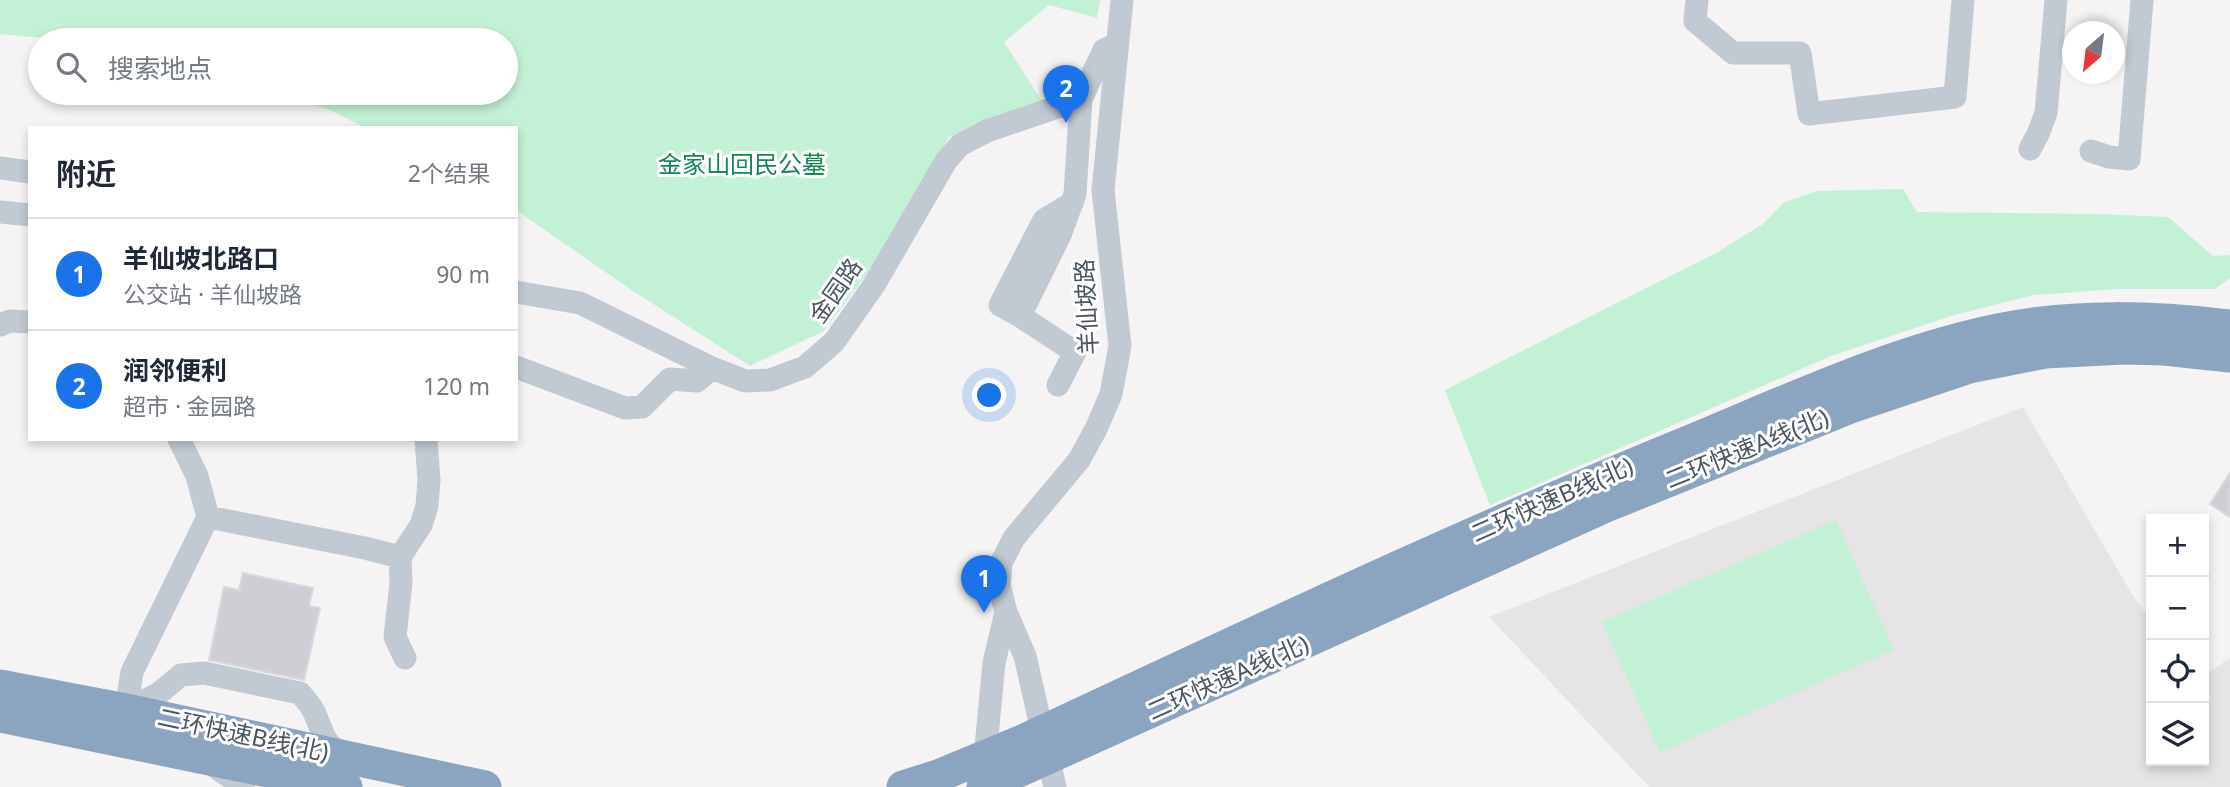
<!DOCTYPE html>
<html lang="zh">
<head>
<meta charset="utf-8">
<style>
	body { margin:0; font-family:"Noto Sans","Noto Sans SC",sans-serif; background:#f2f2f3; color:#1f2937 }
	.controls { position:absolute; right:21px; bottom:21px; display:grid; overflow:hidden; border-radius:0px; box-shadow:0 4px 10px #0003 }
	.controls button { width:63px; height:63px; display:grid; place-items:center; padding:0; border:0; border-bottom:2px solid #e0e1e3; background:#fff; color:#1f2937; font:35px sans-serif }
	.compass { position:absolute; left:2062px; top:21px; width:63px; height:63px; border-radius:50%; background:#fff; box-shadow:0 4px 10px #0003; rotate:208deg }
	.you { position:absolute; left:990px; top:396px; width:24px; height:24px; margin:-18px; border:5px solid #fff; border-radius:50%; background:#1a73e8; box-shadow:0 0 0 10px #1a73e833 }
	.badge { display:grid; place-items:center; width:46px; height:46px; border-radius:50%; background:#1a73e8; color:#fff; font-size:23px; font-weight:700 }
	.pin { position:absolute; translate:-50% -58px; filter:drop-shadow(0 2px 4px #0008) }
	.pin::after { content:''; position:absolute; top:37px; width:24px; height:21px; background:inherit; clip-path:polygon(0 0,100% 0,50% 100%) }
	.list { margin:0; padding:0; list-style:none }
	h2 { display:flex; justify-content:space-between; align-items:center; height:91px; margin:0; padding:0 28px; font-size:30px }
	h2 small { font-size:23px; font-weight:400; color:#747a83 }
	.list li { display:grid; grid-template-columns:46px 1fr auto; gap:21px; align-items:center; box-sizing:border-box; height:112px; padding:0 28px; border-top:2px solid #e0e1e3 }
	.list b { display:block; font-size:26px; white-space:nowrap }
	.list p { margin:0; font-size:23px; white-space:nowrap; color:#747a83 }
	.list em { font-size:23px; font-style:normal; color:#747a83 }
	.icon { flex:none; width:38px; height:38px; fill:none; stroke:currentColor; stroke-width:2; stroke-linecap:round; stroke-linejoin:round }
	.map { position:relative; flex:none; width:2230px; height:787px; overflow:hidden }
	.search { position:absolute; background:#fff; box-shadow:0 4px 10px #0003; left:28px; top:28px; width:490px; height:77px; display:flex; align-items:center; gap:18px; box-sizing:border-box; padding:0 24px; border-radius:38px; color:#747a83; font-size:26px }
	.panel { position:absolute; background:#fff; box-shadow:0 4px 10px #0003; left:28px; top:126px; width:490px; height:315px; border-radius:0px }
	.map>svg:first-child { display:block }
</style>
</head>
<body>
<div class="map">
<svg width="2230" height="787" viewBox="0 0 2230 787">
	<rect width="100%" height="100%" fill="#f5f3f3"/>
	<path fill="#e6e4e5" d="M2023 407 2132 594 2151 621V761H2204V676L2230 658V787H1649L1489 617Z"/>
	<path fill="#c3f1d5" d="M0 0H1100L1097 18 1049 5 1004 42 1043 103 949 137 888 246 824 331 750 366 633 291 516 210V128H365L328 109 276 93H506V40H65L0 34Z
		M1903 189 1917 212 2097 214 2168 217 2213 256 2230 255V278L2215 289H2119L2034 295 1951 316 1831 356 1490 505 1445 390 1718 252 1763 224 1783 203 1817 191Z
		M1836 520 1894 650 1660 752 1602 622Z"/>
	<path fill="#cdcfd5" stroke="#d7d9de" stroke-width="2" d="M2230 473V517L2210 504Z
		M243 573 313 588 309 606 320 608 304 680 209 660 224 587 239 590Z"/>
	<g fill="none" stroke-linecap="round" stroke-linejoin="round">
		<path stroke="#c1cad2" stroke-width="23" d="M1697 0 1695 21 1733 53H1800L1809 114 1955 97 1963 0
			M2030 149 2038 134 2046 113 2056 0
			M2091 151 2109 157 2129 159 2142 0
			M0 168 30 172
			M0 212 30 215
			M516 292 580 303 712 368 745 381 770 380 805 367 834 342 874 285 946 161 960 145 987 131 1081 99 1104 50 1117 44
			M1020 316 1000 305 1044 220 1072 203
			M0 325 10 321 30 322
			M516 367 625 408 642 407 670 379 697 381 712 368
			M1058 385 1075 352 1020 316 1060 235 1075 194 1081 99
			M179 439 197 476 208 517
			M405 658 395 637 401 583 400 557 421 525 427 506 429 480 426 439
			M126 710 132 672 208 517 365 548 400 557
			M126 710 158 694 181 675 204 673 300 693C305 699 311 705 314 712 323 731 322 743 343 754
			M214 766 244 787
			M984 768 994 663 1006 612
			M1055 787 1025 656 1006 612 999 585 1001 563 1014 538 1079 460 1096 429 1111 394 1120 346 1103 190 1122 0"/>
		<path stroke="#8ba5c1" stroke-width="33" d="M0 686 126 710 485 787
			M0 716 346 787
			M903 787 938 776 1025 740C1246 637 1467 532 1693 440 1792 399 1892 352 1998 330 2074 314 2153 317 2230 326
			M983 787 1606 506 1853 406 1969 367 2045 352 2124 348 2164 349 2230 356"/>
	</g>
	<g text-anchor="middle" stroke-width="6" stroke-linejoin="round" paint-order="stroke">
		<g font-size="24" fill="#17864f" stroke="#fff">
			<text x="742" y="173">金家山回民公墓</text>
		</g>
		<g font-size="24" fill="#4a5661" stroke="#fff">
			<text transform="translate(836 291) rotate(-55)" y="8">金园路</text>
			<text transform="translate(1087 307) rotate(-93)" y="8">羊仙坡路</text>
			<text transform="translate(1747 449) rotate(-22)" y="8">二环快速A线(北)</text>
			<text transform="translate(1552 500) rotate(-24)" y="8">二环快速B线(北)</text>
			<text transform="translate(1228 678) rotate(-24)" y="8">二环快速A线(北)</text>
			<text transform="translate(243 735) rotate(12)" y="8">二环快速B线(北)</text>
		</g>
	</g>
</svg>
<div class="controls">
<button>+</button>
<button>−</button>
<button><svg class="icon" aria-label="locate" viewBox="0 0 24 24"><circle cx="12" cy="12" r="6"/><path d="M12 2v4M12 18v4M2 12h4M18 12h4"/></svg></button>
<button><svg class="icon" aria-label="layers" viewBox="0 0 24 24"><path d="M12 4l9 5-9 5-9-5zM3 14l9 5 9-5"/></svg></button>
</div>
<svg class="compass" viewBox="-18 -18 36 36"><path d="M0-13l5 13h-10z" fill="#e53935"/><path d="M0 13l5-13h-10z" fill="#747a83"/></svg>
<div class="you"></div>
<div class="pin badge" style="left:984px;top:613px">1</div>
<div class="pin badge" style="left:1066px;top:123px">2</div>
<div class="search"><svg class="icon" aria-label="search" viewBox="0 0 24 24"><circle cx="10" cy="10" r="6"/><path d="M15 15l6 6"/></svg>搜索地点</div>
<section class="panel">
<h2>附近<small>2个结果</small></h2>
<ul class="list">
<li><span class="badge">1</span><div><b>羊仙坡北路口</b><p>公交站 · 羊仙坡路</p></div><em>90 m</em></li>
<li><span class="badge">2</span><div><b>润邻便利</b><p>超市 · 金园路</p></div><em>120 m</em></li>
</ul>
</section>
</div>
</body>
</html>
